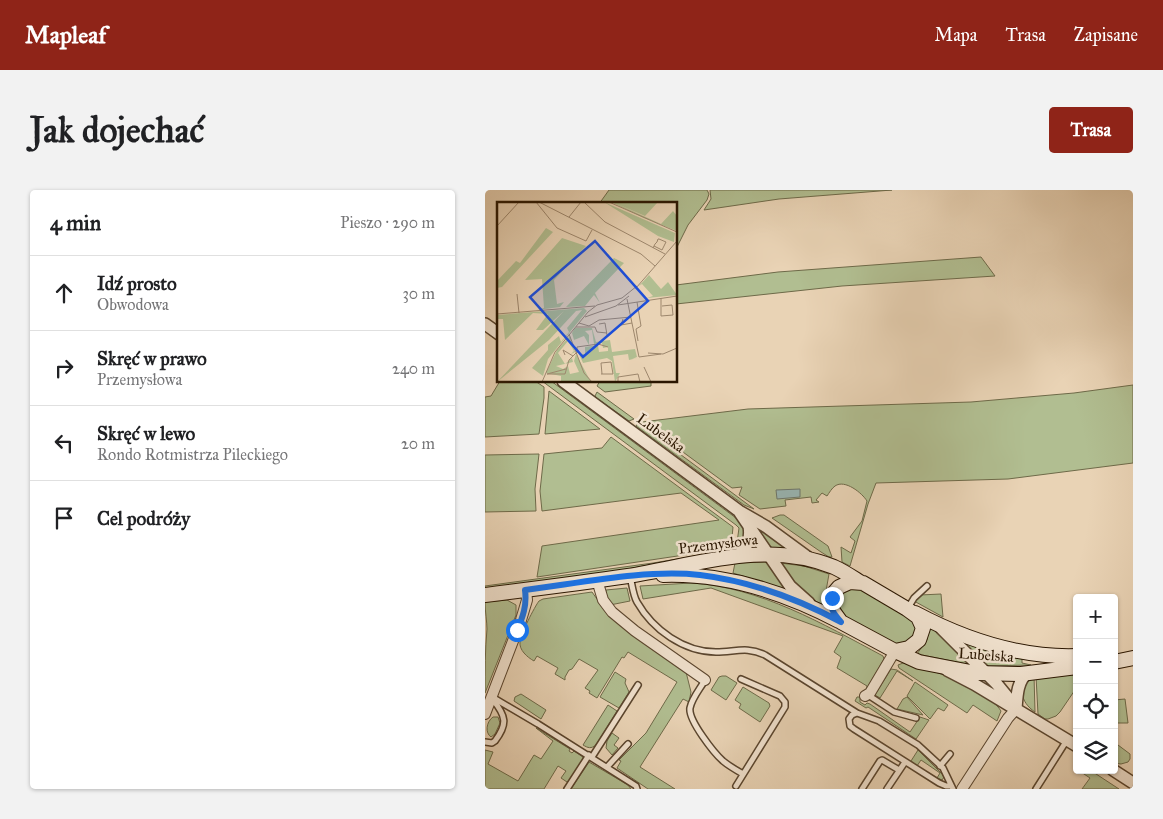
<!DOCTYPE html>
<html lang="pl">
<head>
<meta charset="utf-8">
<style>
	body { margin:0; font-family:"IM FELL Great Primer",serif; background:#f2f2f2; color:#202124 }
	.controls { position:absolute; right:15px; bottom:15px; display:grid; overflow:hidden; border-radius:5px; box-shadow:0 1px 4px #0004 }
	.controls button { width:45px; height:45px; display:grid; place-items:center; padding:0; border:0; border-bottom:1px solid #e0e0e0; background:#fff; color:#202124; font:25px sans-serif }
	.stop { position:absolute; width:15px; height:15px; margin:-11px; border:4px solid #1a73e8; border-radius:50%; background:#fff }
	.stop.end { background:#1a73e8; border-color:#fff; box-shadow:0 1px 5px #0008 }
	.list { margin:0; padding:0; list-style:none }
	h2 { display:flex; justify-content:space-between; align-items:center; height:65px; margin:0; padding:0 20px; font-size:21px }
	h2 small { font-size:16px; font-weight:400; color:#757577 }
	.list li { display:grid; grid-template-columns:32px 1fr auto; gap:15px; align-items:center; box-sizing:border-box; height:75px; padding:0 20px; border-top:1px solid #e0e0e0 }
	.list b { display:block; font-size:19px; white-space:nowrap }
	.list p { margin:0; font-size:16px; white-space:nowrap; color:#757577 }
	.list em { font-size:16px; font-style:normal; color:#757577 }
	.icon { flex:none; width:28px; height:28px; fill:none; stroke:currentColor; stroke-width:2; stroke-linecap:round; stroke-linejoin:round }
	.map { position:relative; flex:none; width:648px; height:599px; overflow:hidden; border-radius:5px }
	header { display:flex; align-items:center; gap:30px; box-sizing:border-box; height:70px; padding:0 25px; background:#8f2418; color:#fff }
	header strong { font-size:24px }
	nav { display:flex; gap:28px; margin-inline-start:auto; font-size:18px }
	.intro { display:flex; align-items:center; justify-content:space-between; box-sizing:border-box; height:120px; padding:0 30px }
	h1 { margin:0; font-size:35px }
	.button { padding:12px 22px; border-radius:5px; background:#8f2418; color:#fff; font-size:18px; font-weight:700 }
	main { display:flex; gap:30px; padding:0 30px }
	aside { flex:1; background:#fff; border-radius:5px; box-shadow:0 1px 4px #0004 }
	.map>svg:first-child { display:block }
</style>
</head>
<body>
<header>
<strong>Mapleaf</strong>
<nav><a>Mapa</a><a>Trasa</a><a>Zapisane</a></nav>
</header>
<div class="intro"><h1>Jak dojechać</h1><a class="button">Trasa</a></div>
<main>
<aside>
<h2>4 min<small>Pieszo · 290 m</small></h2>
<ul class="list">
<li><svg class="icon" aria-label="ahead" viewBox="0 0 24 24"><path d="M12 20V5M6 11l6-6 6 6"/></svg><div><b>Idź prosto</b><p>Obwodowa</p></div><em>30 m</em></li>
<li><svg class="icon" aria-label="right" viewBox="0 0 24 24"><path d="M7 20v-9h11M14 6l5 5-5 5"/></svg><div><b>Skręć w prawo</b><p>Przemysłowa</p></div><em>240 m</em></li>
<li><svg class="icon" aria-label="left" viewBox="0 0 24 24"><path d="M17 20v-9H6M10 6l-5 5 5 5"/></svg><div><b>Skręć w lewo</b><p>Rondo Rotmistrza Pileckiego</p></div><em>20 m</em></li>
<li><svg class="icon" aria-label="arrive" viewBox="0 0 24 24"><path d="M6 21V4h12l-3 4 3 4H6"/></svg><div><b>Cel podróży</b></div></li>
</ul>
</aside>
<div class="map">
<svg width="648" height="599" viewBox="0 0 648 599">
	<rect width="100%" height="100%" fill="#e9d3b5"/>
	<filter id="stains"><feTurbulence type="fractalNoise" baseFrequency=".004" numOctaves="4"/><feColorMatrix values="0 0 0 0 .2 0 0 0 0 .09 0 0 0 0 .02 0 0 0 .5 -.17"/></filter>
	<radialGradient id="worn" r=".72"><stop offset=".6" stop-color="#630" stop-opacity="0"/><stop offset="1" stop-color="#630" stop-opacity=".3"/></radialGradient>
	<path fill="#b1be91" stroke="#6e6a49" d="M124 0H222L224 4 222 10 203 35 191 59V14H114Z
		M225 0H407L294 9 219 20 226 9Z
		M496 67 510 86 357 96 191 114V95L293 82Z
		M15 191H50L59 197V208L54 244 0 247V207L6 206Z
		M57 191H66L251 328C262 338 262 350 251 360L254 338 251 335Z
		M115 191H166V196L120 202 112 196Z
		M648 195V273L523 289 391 293 383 314 365 376 357 372 356 357 366 363 370 351 365 347 377 331 382 311C377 303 360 289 350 296 347 298 344 303 342 306L337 303 331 310 334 312 327 313 326 307 300 310 301 316 275 319 254 305 257 297 247 298 157 232 263 219 486 212 589 203Z
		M64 201 115 239 60 244Z
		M112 202 149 229 144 231 113 209 110 206Z
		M153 233 269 319 259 315 151 236Z
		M126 247 248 337 246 358 52 387 57 356 234 330 196 303 57 321 55 301 59 264 117 258Z
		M54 264 50 299 51 321 0 322V265Z
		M295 325H299L343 356 347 367H344L336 362 287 328Z
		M266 331 311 363 286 361Z
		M246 360 120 383 0 399V396L168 373Z
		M284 372 303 400 248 383 250 373Z
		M295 373 319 376 344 384 341 401 340 416C314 403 311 397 295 373Z
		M206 393C275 397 338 434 398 466L399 469 381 500 382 496 352 478 356 467 349 462 358 446 226 398 158 409 155 396Z
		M371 396 422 424 432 437 427 451 410 454 358 426C352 419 351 411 354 403Z
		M142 398 145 411 125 415 121 405V400Z
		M107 402 117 416 201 482 206 502 204 512 198 509 155 577 190 599H163L132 578 136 571 134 570 161 543 192 492 143 462 139 468 137 467 112 508 104 503 105 501 100 498 113 480 94 469 87 479 84 480 80 487V490L70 484 73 478 52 466 49 471C42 467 34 460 35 452 35 445 50 416 54 411L58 409Z
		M456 404 458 427 429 411 435 405Z
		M22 410 31 415V425L0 503C0 481 0 460 2 439 2 432 0 421 0 412Z
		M443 437 452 441 487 475 432 464 442 450Z
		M477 452 510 463 537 469V473L546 475 500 476Z
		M418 473C431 477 444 479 456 484 473 490 507 506 516 521L512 531 488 515 482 523 414 478 413 475Z
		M406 479 412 480 428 491 412 481 395 508 390 505Z
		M130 482 141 489 140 493 144 502 134 518 115 507Z
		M567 484H592V497L575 522 571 526 563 529H560L553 524 551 486Z
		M549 485 550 522C535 512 532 496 549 485Z
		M237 486H241L252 493 241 510 226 500 234 487Z
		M430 492 463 515 459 521 453 518 445 529 422 506Z
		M258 497 284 513 285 516 275 532 254 518 256 514 250 510Z
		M36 504 61 520 56 529 29 511 30 507Z
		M372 507H375V512L380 515 382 513 385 514 425 542 435 527 444 530 431 549 383 517 381 518 370 511Z
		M422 507 438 525 412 519 418 509Z
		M640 509 643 533H629V510Z
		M123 515 132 521 111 555C106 559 103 558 98 555Z
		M8 527H13L15 533 10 544 6 547C0 543 1 532 8 527Z
		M51 538 85 559 84 561 87 563 89 561 98 567V571L85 591 82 592 76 588 81 581 73 576 59 599H0V560L8 562 3 574 33 591 49 565 56 569 68 551Z
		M127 543 134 548 129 555 133 558 127 565 121 558 122 551Z
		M629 552 645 564V569L643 572 636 574 629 573Z
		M433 560 458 585 459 587 457 590 452 588 455 583 436 570 432 576 426 571Z
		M104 572 143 595 146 599H86Z
		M593 580H605L634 599H597L605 588Z"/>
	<path fill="#99b6b4" stroke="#6d766c" d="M315 299V307L292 309 291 300Z"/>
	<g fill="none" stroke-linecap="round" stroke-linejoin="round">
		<defs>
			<path id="service" d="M145 386C147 394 148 405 152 412 168 440 199 462 231 462 250 462 262 456 280 465L372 523 394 531 433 555 458 578 468 599
				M423 418 429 408 442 396
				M220 490C215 499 207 508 205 518 203 530 229 563 238 571 244 576 251 580 258 584
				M383 505 409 522 431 528
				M7 507 53 534 151 596 152 599
				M372 523 367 525 364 529 365 536 369 539 454 593 461 596H465
				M0 552 7 553 10 551C23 534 21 526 8 510
				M107 567 153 495
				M455 576 465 564
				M122 577 143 554
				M251 596 300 517V512L295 506 256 489
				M82 599 104 565
				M377 599 395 571 397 570 414 580
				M402 599 420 572
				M551 599 582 550"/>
			<path id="minor" d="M112 390 118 410 127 422 150 441 220 490
				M380 506 385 503 410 461
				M0 524 36 430 42 410 41 400
				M477 599 523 528 531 519"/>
			<path id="tertiary" d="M0 134 14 144
				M78 191 254 321 280 336 325 369
				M255 323 305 396 324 413
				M254 365C263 356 266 348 264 336
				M456 438 511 493 529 515
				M462 480 489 494 592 556
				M531 519C532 506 532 492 542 483
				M628 580 648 593"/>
			<path id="secondary" d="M178 385C240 383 299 402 354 431
				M0 405C48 399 96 393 143 386 212 375 280 349 349 377 358 381 367 387 375 392
				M430 423C479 449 535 468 592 466
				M410 461 424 458 434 450 438 438 433 427 422 419 378 393 365 392 354 397 348 404 346 413 348 421 356 432 410 461 434 472 491 483 536 484 592 477
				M629 472 648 468"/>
		</defs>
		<use href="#service" stroke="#5a452e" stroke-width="8"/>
		<use href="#minor" stroke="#5a452e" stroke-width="12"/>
		<use href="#tertiary" stroke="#5a452e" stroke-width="14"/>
		<use href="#secondary" stroke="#2a1601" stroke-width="16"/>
		<use href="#service" stroke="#f1e2cf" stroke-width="5"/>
		<use href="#minor" stroke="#f1e2cf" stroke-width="10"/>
		<use href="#tertiary" stroke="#f1e2cf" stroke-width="11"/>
		<use href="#secondary" stroke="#f1e2cf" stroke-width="14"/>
	</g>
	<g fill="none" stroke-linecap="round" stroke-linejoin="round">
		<path stroke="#1a73e8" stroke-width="6" d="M32 440C38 427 42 415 40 400 95 393 161 379 215 385 264 391 313 409 356 432 349 424 344 418 347 408"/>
	</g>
	<g text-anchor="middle" stroke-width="5" stroke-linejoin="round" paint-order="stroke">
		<g font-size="15" fill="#2a1601" stroke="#f1e2cf">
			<text transform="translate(176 243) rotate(36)" y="5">Lubelska</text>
			<text transform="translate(233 354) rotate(-7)" y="5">Przemysłowa</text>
			<text transform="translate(501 465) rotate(4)" y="5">Lubelska</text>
		</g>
	</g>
	<g transform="translate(12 12)">
		<rect width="180" height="180" fill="#e9d3b5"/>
		<path d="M107 0 178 31 177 40 161 34ZM114 0H161L148 14 118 1 164 22 176 9 180 14V29L147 16ZM49 26 56 30 5 85 0 86V79L19 59 23 61ZM65 36 89 44 57 78 60 102 67 100 63 105 40 108 47 106 45 77 28 78ZM117 56 127 61 98 91 103 101 97 93 88 104 69 105ZM152 73 164 87 171 80 180 93 150 96 156 94 145 82 142 84ZM87 106 90 109 51 157 46 174 35 166 51 148V143L62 134 64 140 72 130 70 126 85 108 79 109 52 138 0 180 67 109 46 128H39L51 112 36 111 8 138 6 117H0V113ZM78 126H95L99 140 113 138 115 150 138 147 140 155 135 157 140 156 132 158 131 152 116 154 119 171H123L118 180 115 159 110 156 86 161 82 152H88V145L101 143 102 150 111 149V145L106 146 105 141 97 142 95 128 88 129 92 133V143L87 134 77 138 75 131ZM73 134 78 150 74 152 77 149 71 139 61 151 68 162 75 156 76 160 59 164 66 167 71 164 73 172 82 170 77 159 79 152 94 180H64V174L49 171 60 148Z" fill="#b1be91"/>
		<path fill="none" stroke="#9d876d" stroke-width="1" d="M39 0 60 26 89 39 95 28M42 0 144 52 158 64M87 0 108 20 168 52M112 0 180 30M72 15 84 0M0 24 22 0M156 46 158 42 160 40 161 37H162L169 40 165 48 157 44M139 86 180 39M20 92 22 111M164 96V114L176 113 175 103 165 104M130 97 142 155 164 152M140 100 144 124 139 127 141 139M121 103 180 94M0 112 98 104M88 115 119 104 132 94M126 117 124 123 135 121M82 121 92 124 102 118 134 115M102 122 108 121 110 133M79 125H98L100 130 110 131M72 132 87 171 95 180M80 151V145L101 142 111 145M151 151 166 152 180 146M68 153 66 148 76 154M147 165 154 180M50 172H68L72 158 80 150M50 172 69 167M104 172H116L114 160 104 161 105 172M45 180 58 150 91 110 100 103 125 96 140 84M121 180V175L141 172 143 180"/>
		<path fill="#1d4ed8" fill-opacity="0.15" stroke="#1d4ed8" stroke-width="2.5" d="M98 39 151 99 86 155 33 95Z"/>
		<rect width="180" height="180" fill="none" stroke="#2a1601" stroke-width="2.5"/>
	</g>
	<rect width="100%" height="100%" filter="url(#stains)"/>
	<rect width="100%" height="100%" fill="url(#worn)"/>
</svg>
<div class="controls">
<button>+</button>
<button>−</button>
<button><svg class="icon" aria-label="locate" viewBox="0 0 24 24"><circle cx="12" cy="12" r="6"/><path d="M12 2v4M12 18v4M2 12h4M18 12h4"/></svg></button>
<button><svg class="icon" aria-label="layers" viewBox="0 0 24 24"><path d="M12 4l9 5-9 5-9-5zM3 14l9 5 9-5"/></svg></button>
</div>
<div class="stop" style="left:32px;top:440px"></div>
<div class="stop end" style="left:347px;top:408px"></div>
</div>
</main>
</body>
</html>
